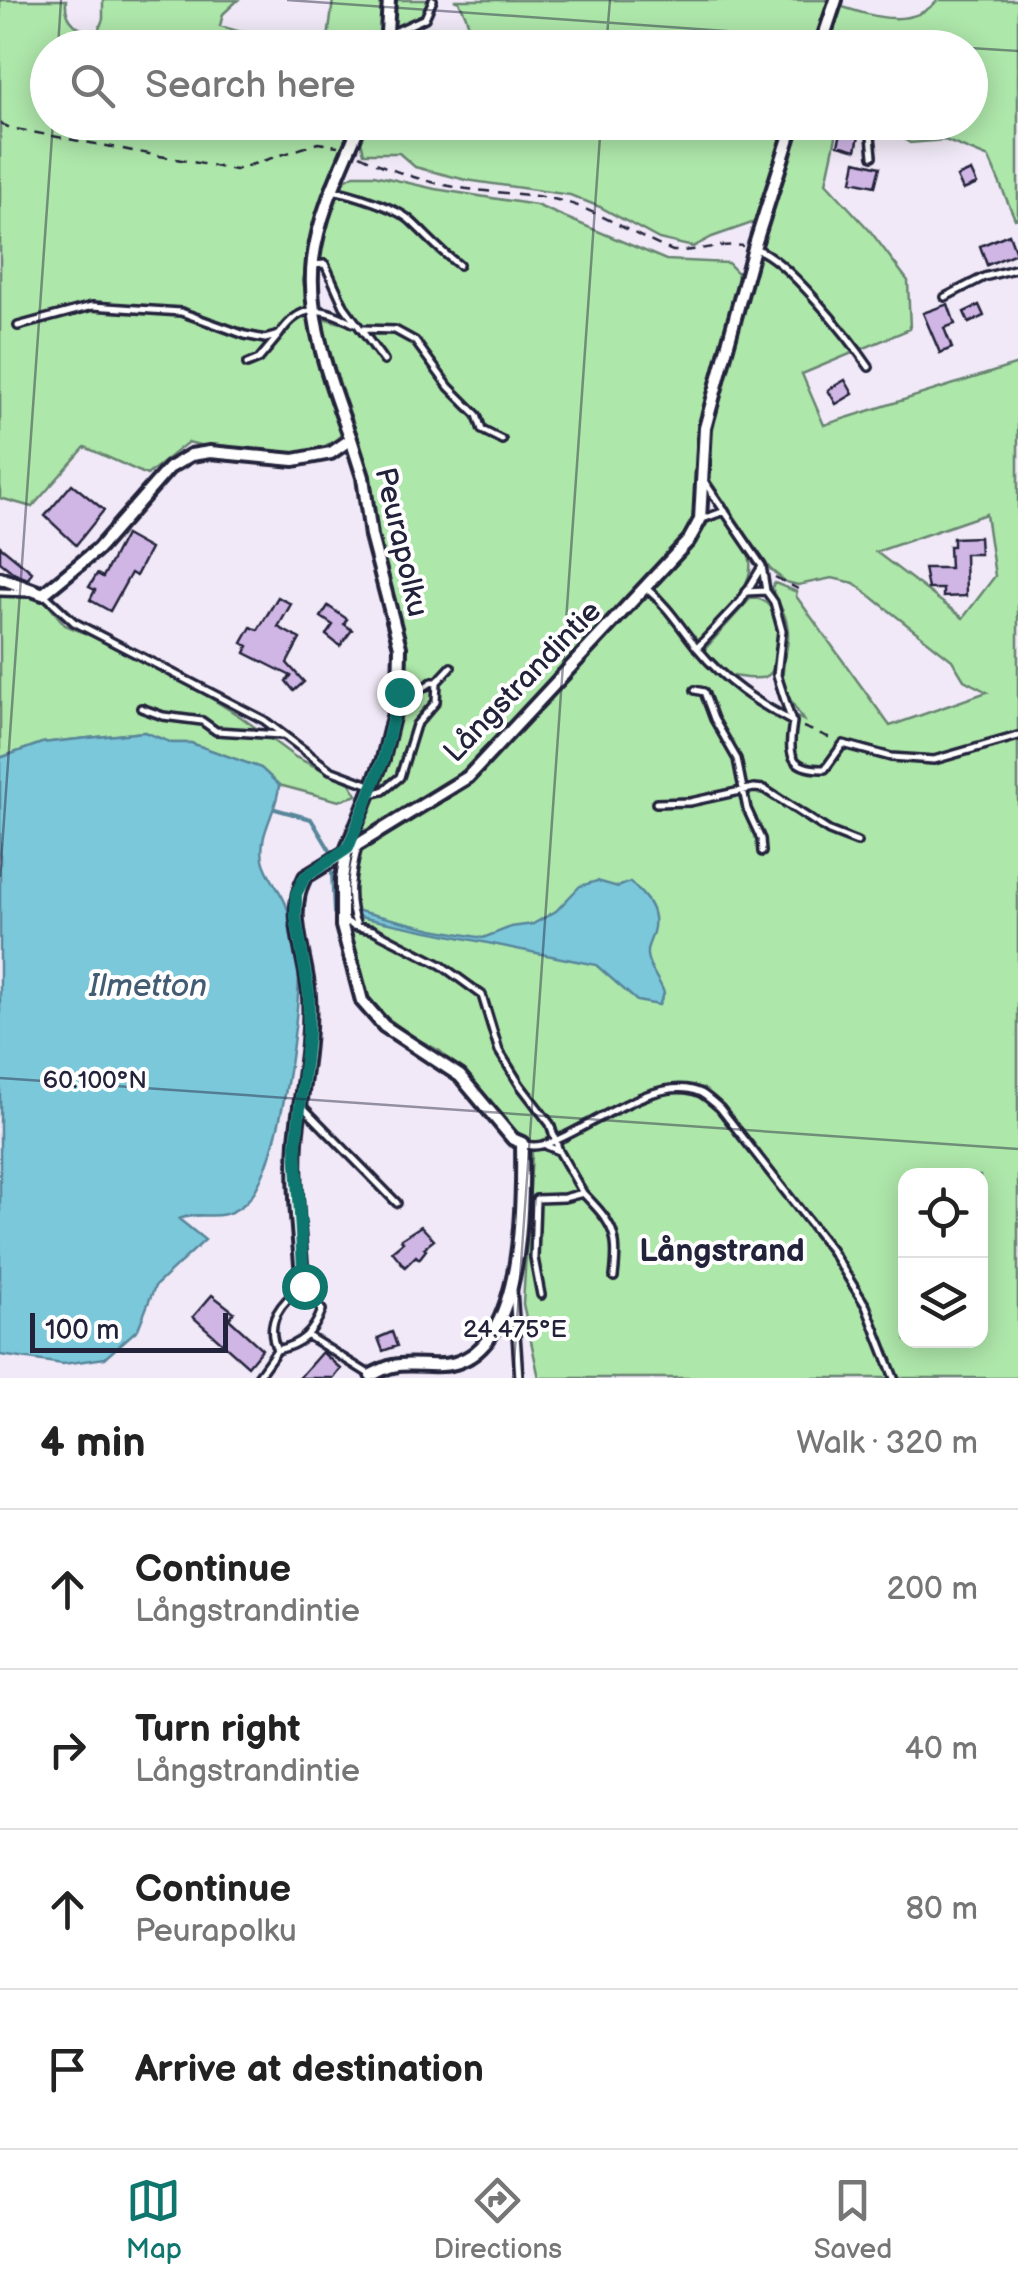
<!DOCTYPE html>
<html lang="en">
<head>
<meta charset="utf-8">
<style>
	body { margin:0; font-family:"Balsamiq Sans",sans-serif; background:#f6f6f6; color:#222 }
	.controls { position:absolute; right:30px; bottom:30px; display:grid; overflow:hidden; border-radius:20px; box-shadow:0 5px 25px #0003 }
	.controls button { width:90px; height:90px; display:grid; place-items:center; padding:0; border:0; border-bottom:2px solid #e0e0e0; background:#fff; color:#222; font:50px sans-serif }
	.scale { position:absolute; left:30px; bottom:25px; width:198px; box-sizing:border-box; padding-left:10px; border:5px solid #22223b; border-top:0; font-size:28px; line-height:35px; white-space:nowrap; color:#22223b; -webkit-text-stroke:8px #fff; paint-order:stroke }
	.stop { position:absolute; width:30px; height:30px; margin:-22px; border:8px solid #0f766e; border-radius:50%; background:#fff }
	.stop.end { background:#0f766e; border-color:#fff; box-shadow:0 2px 10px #0008 }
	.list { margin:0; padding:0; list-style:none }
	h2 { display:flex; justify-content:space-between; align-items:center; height:130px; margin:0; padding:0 40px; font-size:42px }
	h2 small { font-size:32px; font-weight:400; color:#767676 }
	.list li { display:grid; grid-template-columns:65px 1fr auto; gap:30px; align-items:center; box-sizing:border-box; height:160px; padding:0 40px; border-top:2px solid #e0e0e0 }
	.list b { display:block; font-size:38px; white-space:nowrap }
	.list p { margin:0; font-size:32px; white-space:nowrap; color:#767676 }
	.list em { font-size:32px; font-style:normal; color:#767676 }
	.icon { flex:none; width:55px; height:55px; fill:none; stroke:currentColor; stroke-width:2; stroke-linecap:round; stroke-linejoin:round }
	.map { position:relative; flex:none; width:1018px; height:1378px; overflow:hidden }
	.search { position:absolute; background:#fff; box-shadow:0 5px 25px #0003; left:30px; right:30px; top:30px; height:110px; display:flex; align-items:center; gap:25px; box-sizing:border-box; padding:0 35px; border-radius:55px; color:#767676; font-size:38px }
	.sheet { height:770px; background:#fff }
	nav { display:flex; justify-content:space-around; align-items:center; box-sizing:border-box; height:140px; border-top:2px solid #e0e0e0; background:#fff; font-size:28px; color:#767676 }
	nav a { display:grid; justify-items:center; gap:5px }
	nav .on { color:#0f766e }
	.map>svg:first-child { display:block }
</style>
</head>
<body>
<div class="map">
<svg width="1018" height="1378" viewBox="0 0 1018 1378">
	<rect width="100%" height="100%" fill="#f1e9f7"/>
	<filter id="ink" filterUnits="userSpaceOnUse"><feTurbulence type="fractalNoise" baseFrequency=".01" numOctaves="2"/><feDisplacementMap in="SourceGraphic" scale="20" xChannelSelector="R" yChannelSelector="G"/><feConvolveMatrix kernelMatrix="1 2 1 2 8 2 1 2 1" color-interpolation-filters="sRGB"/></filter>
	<g filter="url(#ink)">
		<path fill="#aee7aa" stroke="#688472" stroke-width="2.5" fill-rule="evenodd" d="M0 0H66C64 20 79 34 98 31L103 19V0H238L223 14 220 26 293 47 48 48V122L353 123 318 209 303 281 319 369 344 432C309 470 233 454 188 442L147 475 85 447 32 507 0 498Z
			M333 0H382L379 47H327Z
			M393 0H428L424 16 393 29Z
			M454 0H828L812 47H712L714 44 705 35 681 47 465 48C473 31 468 18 459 2Z
			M938 0H1018V218L1015 219 989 158 945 140 910 143 879 123 970 122V48H822L836 5C870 15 910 31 938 0Z
			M366 122 788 123 755 222 712 237 693 247 659 239 600 207 570 195 466 180 415 167 399 153H364L360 137Z
			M797 123H839L826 183 871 232 908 281 910 329 802 374 824 425 1018 364V1378H539L523 1304 532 1153 529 1140 514 1130 474 1083 440 1051 412 1036 381 1013 369 997 361 976 346 901V881L350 856 403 711 405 648 381 552 365 460 331 371 322 318 356 327 332 270 326 262 315 263 319 240 338 184 354 175H374L435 189 536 205 666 260 728 263 737 272 739 284 697 439 698 513 693 527 659 577 707 520 715 516 728 517C758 559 759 574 724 614 716 623 707 635 697 641L705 649 750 599C784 591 787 669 765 677 754 681 737 676 726 675L755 696 803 720C795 706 781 691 783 671 784 657 789 646 788 631 787 614 777 602 772 587L775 583 797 592 796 596 890 726 987 692 964 680 952 660 854 583 832 578 798 585 786 582 770 569 707 476 710 432 725 371 756 250ZM986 514 995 576 963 618 876 552ZM906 1176H980V1340H906Z
			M0 583 45 601 65 625 113 645 188 684 241 717 295 757 350 783 357 795 339 801 279 785 261 768 191 743H172L144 732 42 743 0 758Z"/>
		<path fill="#7cc8db" stroke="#58869b" stroke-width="2.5" d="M144 732 172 743H191L261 768 279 785C278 810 258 833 263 859 266 876 282 891 287 907 294 926 299 955 299 975 298 1023 280 1174 244 1204 218 1225 204 1209 179 1219L205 1240 155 1286 138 1329 105 1358 63 1364 0 1355V758L42 743Z
			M597 881 618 887 630 882C645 896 659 910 653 932 651 941 646 946 647 955 648 968 660 980 664 993L659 1005 637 1001 596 965 354 916 355 910 433 929 483 938 511 927 533 924 556 911 580 886Z"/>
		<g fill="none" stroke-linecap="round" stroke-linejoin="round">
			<path stroke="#58869b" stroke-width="4" d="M275 809 311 819 331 852
				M332 873 334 913"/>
		</g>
		<path fill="#d0b6e5" stroke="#22223b" stroke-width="2.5" d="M843 126 860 131 856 150 838 145Z
			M856 161 880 167 875 186 852 181Z
			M971 171 977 184 963 190 957 177Z
			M1009 234 1016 253 987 265 980 246Z
			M948 304 955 324 944 328 952 348 940 353 923 313Z
			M979 305 984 316 969 323 964 312Z
			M845 380 853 394 836 404 828 390Z
			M72 484 104 510 76 545 45 516Z
			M125 535 150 549 136 576 131 573 110 611 90 600 95 590 89 587 97 574 103 577Z
			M979 537 980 554H965L966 596 943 597V589H928L924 568H950L949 546H953V538Z
			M0 546 32 572 28 579 15 574 0 562Z
			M278 597 291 604 278 627 300 639 287 663 304 682 294 691 286 681 291 676 245 653 248 646 242 643 251 627 258 630Z
			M328 606 347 619 344 624 352 630 340 646 326 635 333 625 321 617Z
			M421 1226 434 1240 424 1248 426 1250 419 1259 416 1256 405 1267 392 1251 403 1242 401 1239Z
			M212 1295 234 1312 229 1319 262 1349 248 1366 193 1317Z
			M392 1332 397 1346 383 1351 378 1338Z
			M322 1352 341 1369 334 1378H299Z"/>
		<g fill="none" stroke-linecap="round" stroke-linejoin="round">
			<defs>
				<path id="service" d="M390 34 425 18 433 0
					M862 122 871 136 873 156
					M331 190C351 193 398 208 412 222 428 237 441 252 459 265
					M756 249C786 258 850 339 869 367
					M312 265 325 264 344 306 384 361
					M945 297 984 277 1018 268
					M18 326 92 306 181 312 245 335 265 339 279 335 259 359 247 364
					M363 329 395 330 415 341 449 387 477 415 482 430 502 440
					M279 335C300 303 321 306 353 323
					M704 481 762 566 766 591 774 602 782 631 777 675 791 719
					M700 520 725 511
					M646 588C668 606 681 628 698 649 725 682 756 702 793 722 788 753 788 770 825 769L843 744 891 757 934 760 1018 736
					M0 592 29 593
					M746 592 766 591
					M45 595 74 622 264 720 330 770 370 785
					M697 648 741 601 761 568
					M695 690 704 692 714 719 737 759 747 809 761 839 762 852
					M397 705 432 682H437
					M141 708 163 716 202 721 216 731 282 735
					M370 794 383 791 400 777 416 725 436 702 437 682 451 667
					M656 803 690 802 754 788 764 789 829 831 857 842
					M343 919 353 926 373 930 441 965 482 995 499 1051 520 1085 550 1124 559 1151
					M357 926C346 900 351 873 358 846
					M302 1106 397 1203
					M524 1144C557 1161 647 1067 701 1093 708 1097 714 1103 720 1108L831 1250 866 1306 894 1378
					M547 1146 559 1151 583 1193
					M513 1290 519 1378
					M541 1295 534 1258 536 1199 564 1198 583 1193C614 1225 619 1233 614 1277
					M308 1336 369 1374
					M257 1378 277 1350C301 1344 313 1334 322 1310L303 1286C281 1302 264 1322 277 1350"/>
				<path id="minor" d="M386 48 389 0
					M820 48 836 0
					M351 439 363 477 371 536 400 647 399 692 383 759 347 848 342 879V926L362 1001 384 1026 460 1076 513 1139 522 1143C523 1201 525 1343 455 1363 435 1369 412 1361 393 1366 386 1367 378 1372 371 1375
					M0 578 43 594 98 549 169 468 191 455 210 452 294 460 331 453 351 439C331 386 306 317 313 260 319 212 342 167 361 122
					M303 1286C299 1239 293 1188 296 1141 300 1093 312 1045 309 996 307 956 285 915 305 877L468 777 689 540 700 520 705 428 754 248 794 122"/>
			</defs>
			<use href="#service" stroke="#22223b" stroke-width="12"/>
			<use href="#minor" stroke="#22223b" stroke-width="18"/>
			<path stroke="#22223b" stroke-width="2.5" stroke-dasharray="10 8" stroke-linecap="butt" d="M0 123 10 128 235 170 318 143 338 146
				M360 155C398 175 441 187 485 191 510 194 536 194 561 201 599 210 635 237 673 251 697 252 719 243 743 246
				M775 577 798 589
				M803 727 833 739"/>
			<use href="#service" stroke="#fff" stroke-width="5"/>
			<use href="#minor" stroke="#fff" stroke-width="10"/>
		</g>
	</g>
	<g fill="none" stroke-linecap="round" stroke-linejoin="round" filter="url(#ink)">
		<path stroke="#0f766e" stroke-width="12" d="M304 1286 296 1145 308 1033 309 994 296 918V894L305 877 348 848 383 760 399 692"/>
	</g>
	<path fill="none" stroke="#22223b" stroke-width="2.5" stroke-opacity="0.45" d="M287 0 967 48M58 48 61 0M606 48 610 0M970 48 1018 51M0 877 53 122M0 1078 1018 1149M513 1378 601 122"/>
	<g text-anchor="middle" stroke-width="8" stroke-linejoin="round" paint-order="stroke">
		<g font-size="30" fill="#22223b" stroke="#fff">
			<text transform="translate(402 542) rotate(77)" y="10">Peurapolku</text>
			<text transform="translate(522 681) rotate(-46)" y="10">Långstrandintie</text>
		</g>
		<g font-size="32" font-style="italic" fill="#425c73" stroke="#fff">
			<text x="148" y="996">Ilmetton</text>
		</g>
		<g font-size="32" font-weight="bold" fill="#22223b" stroke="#fff">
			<text x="722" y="1261">Långstrand</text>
		</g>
	</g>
	<g font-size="25" text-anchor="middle" fill="#22223b" stroke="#fff" stroke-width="8" stroke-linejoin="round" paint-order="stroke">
		<text x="95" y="1088">60.100°N</text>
		<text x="515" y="1337">24.475°E</text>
	</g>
</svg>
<div class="controls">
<button><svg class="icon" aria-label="locate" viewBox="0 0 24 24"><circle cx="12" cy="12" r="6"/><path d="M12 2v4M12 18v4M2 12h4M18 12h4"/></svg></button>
<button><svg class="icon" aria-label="layers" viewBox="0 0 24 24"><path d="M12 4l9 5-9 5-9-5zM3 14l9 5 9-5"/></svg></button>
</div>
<div class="scale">100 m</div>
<div class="stop" style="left:304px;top:1286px"></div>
<div class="stop end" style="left:399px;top:692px"></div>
<div class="search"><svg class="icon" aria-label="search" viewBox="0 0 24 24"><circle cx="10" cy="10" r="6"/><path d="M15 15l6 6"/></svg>Search here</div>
</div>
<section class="sheet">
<h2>4 min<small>Walk · 320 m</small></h2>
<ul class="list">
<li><svg class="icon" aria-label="ahead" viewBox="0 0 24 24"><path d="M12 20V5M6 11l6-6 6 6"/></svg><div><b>Continue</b><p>Långstrandintie</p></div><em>200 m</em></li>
<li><svg class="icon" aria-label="right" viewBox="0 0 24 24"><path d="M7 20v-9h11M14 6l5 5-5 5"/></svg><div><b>Turn right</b><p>Långstrandintie</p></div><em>40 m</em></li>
<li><svg class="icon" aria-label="ahead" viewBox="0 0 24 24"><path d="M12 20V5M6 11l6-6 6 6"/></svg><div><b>Continue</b><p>Peurapolku</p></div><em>80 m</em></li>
<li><svg class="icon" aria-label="arrive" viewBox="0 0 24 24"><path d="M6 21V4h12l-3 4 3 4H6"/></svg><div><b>Arrive at destination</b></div></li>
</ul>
</section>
<nav>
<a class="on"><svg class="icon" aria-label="map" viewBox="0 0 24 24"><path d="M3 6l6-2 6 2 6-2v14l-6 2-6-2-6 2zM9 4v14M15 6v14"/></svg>Map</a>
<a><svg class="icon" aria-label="directions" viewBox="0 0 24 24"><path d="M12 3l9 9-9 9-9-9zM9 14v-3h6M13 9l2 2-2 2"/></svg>Directions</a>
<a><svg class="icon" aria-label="saved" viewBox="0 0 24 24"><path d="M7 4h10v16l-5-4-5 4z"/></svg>Saved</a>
</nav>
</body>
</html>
